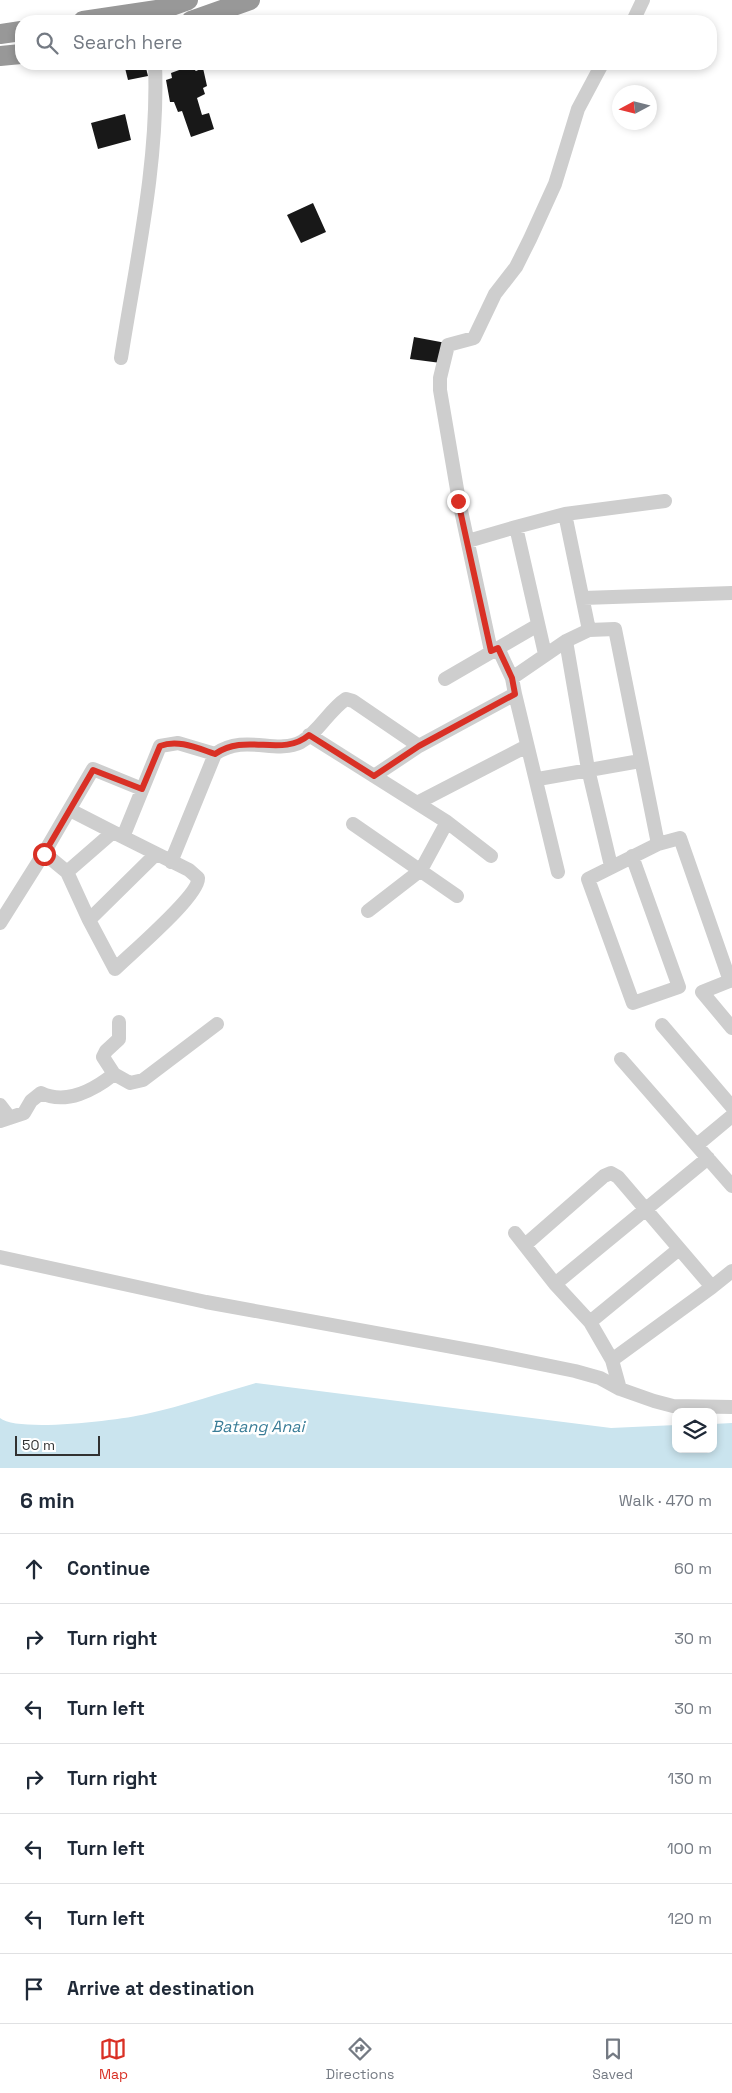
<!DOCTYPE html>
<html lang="en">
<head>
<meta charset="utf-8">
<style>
	body { margin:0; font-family:"Space Grotesk",sans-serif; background:#f2f2f3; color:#1f2937 }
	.controls { position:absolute; right:15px; bottom:15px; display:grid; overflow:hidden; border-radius:10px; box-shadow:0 2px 8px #0003 }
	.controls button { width:45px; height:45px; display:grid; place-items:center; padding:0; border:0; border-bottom:1px solid #e0e1e3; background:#fff; color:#1f2937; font:25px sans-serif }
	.compass { position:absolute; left:612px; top:85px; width:45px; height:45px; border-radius:50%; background:#fff; box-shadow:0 2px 8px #0003; rotate:263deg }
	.scale { position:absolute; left:15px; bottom:12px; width:85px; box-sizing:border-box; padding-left:5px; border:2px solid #313131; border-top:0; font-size:14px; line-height:18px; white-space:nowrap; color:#313131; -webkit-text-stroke:4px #fff; paint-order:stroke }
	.stop { position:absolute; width:15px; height:15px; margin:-11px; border:4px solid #d93025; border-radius:50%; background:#fff }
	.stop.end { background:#d93025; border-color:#fff; box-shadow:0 1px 5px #0008 }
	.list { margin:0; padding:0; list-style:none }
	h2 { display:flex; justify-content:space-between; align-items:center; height:65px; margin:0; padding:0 20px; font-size:21px }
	h2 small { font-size:16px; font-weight:400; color:#747a83 }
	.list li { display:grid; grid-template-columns:32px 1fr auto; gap:15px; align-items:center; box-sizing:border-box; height:70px; padding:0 20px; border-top:1px solid #e0e1e3 }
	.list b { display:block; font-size:19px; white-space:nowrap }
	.list em { font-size:16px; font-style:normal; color:#747a83 }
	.icon { flex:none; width:28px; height:28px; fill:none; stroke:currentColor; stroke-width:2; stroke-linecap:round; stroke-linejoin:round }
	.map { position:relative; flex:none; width:732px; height:1468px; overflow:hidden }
	.search { position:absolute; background:#fff; box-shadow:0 2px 8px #0003; left:15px; right:15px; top:15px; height:55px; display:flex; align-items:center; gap:12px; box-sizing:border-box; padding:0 18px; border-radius:20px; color:#747a83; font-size:19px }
	.sheet { height:555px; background:#fff }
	nav { display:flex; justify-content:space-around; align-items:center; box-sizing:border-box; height:70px; border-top:1px solid #e0e1e3; background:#fff; font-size:14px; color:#747a83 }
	nav a { display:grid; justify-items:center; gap:2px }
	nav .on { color:#d93025 }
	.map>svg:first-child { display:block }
</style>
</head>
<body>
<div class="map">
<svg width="732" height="1468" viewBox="0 0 732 1468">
	<rect width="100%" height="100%" fill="#fff"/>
	<path fill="#cae4ee" d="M256 1383 611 1428 676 1425V1449H713V1424L732 1423V1468H0V1418C18 1433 121 1420 146 1414 183 1406 220 1393 256 1383Z"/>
	<path fill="#181818" d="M124 64H145L148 76 128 80Z
		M190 66 196 71 203 68 207 86 203 88 205 94 197 98 202 115 209 113 214 129 191 137 182 111 178 112 174 102H170L166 80 172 78 171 73Z
		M125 114 131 140 98 149 91 123Z
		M313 203 326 232 301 243 287 215Z
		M414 337 446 343 441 363 410 359Z"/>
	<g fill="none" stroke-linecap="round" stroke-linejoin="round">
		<path stroke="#cecece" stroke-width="14" d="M633 21 643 0
			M121 358C136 262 159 162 155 64
			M565 514 665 501
			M516 527 565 514 589 630
			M468 541 516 527 545 654
			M583 598 732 593
			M566 641 588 769 611 866
			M498 648 512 678
			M491 651 459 501 440 390V378L448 345 474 338 495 294 516 267 530 239 555 184 578 109 602 64
			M445 679 538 625
			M515 694 558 872
			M309 735 447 822 491 856
			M374 776 419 746 515 694 512 678 566 641 589 630 615 629 658 844 588 879 633 1003 679 987 632 856
			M538 779 640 761
			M417 803 527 746
			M70 810 113 832
			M353 824 457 896
			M123 837 160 746 178 743 215 754
			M658 844 680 838 730 981
			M44 853 93 769 142 789
			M171 862 215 754C245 733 276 755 301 742 319 732 329 710 346 699L353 701 419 746
			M67 872 89 920
			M368 911 421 870 447 822
			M0 923 44 853 67 872 113 832 189 870 198 878C200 895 130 954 115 969L89 920 156 854
			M732 980 702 992 732 1028
			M662 1025 732 1107
			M621 1059 732 1186
			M114 1074 130 1083 143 1080 217 1024
			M0 1105 10 1118
			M0 1121 24 1113 31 1101 41 1093C66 1105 94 1090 114 1074L103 1057 106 1051 119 1039V1022
			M697 1145 732 1116
			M515 1233 555 1284 590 1322 612 1360 620 1389
			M525 1245 604 1176 611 1173 618 1177 712 1287
			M0 1257 206 1302 491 1354 575 1371 600 1378 620 1389 654 1401 673 1406 732 1407
			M555 1284 708 1158
			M590 1322 679 1249
			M612 1360 712 1287 732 1271"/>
		<path stroke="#989898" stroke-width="20" d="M83 21 163 9 188 0
			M191 21 250 0
			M0 34 21 31
			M0 56 21 54"/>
	</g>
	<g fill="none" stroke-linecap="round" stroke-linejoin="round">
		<path stroke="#d93025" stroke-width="6" d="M44 854 93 770 142 789 160 746C178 739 197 748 215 754 246 732 282 758 309 735L374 776 419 746 515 694 512 678 498 648 491 651 458 501"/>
	</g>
	<g text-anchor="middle" stroke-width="5" stroke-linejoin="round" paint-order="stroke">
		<g font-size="16" font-style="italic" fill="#3a7d97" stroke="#fff">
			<text x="258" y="1432">Batang Anai</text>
		</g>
	</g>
</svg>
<div class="controls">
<button><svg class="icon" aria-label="layers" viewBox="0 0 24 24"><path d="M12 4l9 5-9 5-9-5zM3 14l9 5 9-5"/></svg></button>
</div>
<svg class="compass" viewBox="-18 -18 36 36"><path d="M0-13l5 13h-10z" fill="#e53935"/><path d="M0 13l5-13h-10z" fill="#747a83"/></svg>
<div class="scale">50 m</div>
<div class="stop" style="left:44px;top:854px"></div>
<div class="stop end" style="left:458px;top:501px"></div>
<div class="search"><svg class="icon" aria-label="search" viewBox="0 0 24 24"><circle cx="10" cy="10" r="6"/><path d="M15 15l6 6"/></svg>Search here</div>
</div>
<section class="sheet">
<h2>6 min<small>Walk · 470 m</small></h2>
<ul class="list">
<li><svg class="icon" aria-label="ahead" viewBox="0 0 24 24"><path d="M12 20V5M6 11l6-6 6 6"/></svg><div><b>Continue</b></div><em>60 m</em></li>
<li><svg class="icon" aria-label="right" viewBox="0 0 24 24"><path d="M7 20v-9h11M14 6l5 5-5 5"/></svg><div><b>Turn right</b></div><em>30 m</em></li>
<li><svg class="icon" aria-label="left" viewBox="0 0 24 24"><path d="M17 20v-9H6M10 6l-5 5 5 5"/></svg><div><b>Turn left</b></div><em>30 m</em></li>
<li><svg class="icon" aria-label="right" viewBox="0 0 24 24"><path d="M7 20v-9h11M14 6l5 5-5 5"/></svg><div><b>Turn right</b></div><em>130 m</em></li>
<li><svg class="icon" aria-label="left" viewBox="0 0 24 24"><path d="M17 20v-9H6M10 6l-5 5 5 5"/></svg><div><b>Turn left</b></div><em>100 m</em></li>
<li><svg class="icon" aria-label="left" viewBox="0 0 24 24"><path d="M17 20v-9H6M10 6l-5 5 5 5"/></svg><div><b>Turn left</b></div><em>120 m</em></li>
<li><svg class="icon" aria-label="arrive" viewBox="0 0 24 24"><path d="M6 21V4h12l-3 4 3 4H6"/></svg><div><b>Arrive at destination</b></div></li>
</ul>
</section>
<nav>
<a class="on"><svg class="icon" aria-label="map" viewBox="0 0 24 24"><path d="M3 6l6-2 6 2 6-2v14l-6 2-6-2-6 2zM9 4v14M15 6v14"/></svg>Map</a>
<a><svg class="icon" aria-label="directions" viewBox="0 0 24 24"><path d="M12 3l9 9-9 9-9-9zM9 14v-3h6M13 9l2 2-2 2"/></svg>Directions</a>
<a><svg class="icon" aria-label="saved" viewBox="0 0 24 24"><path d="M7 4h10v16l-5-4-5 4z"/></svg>Saved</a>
</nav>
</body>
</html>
